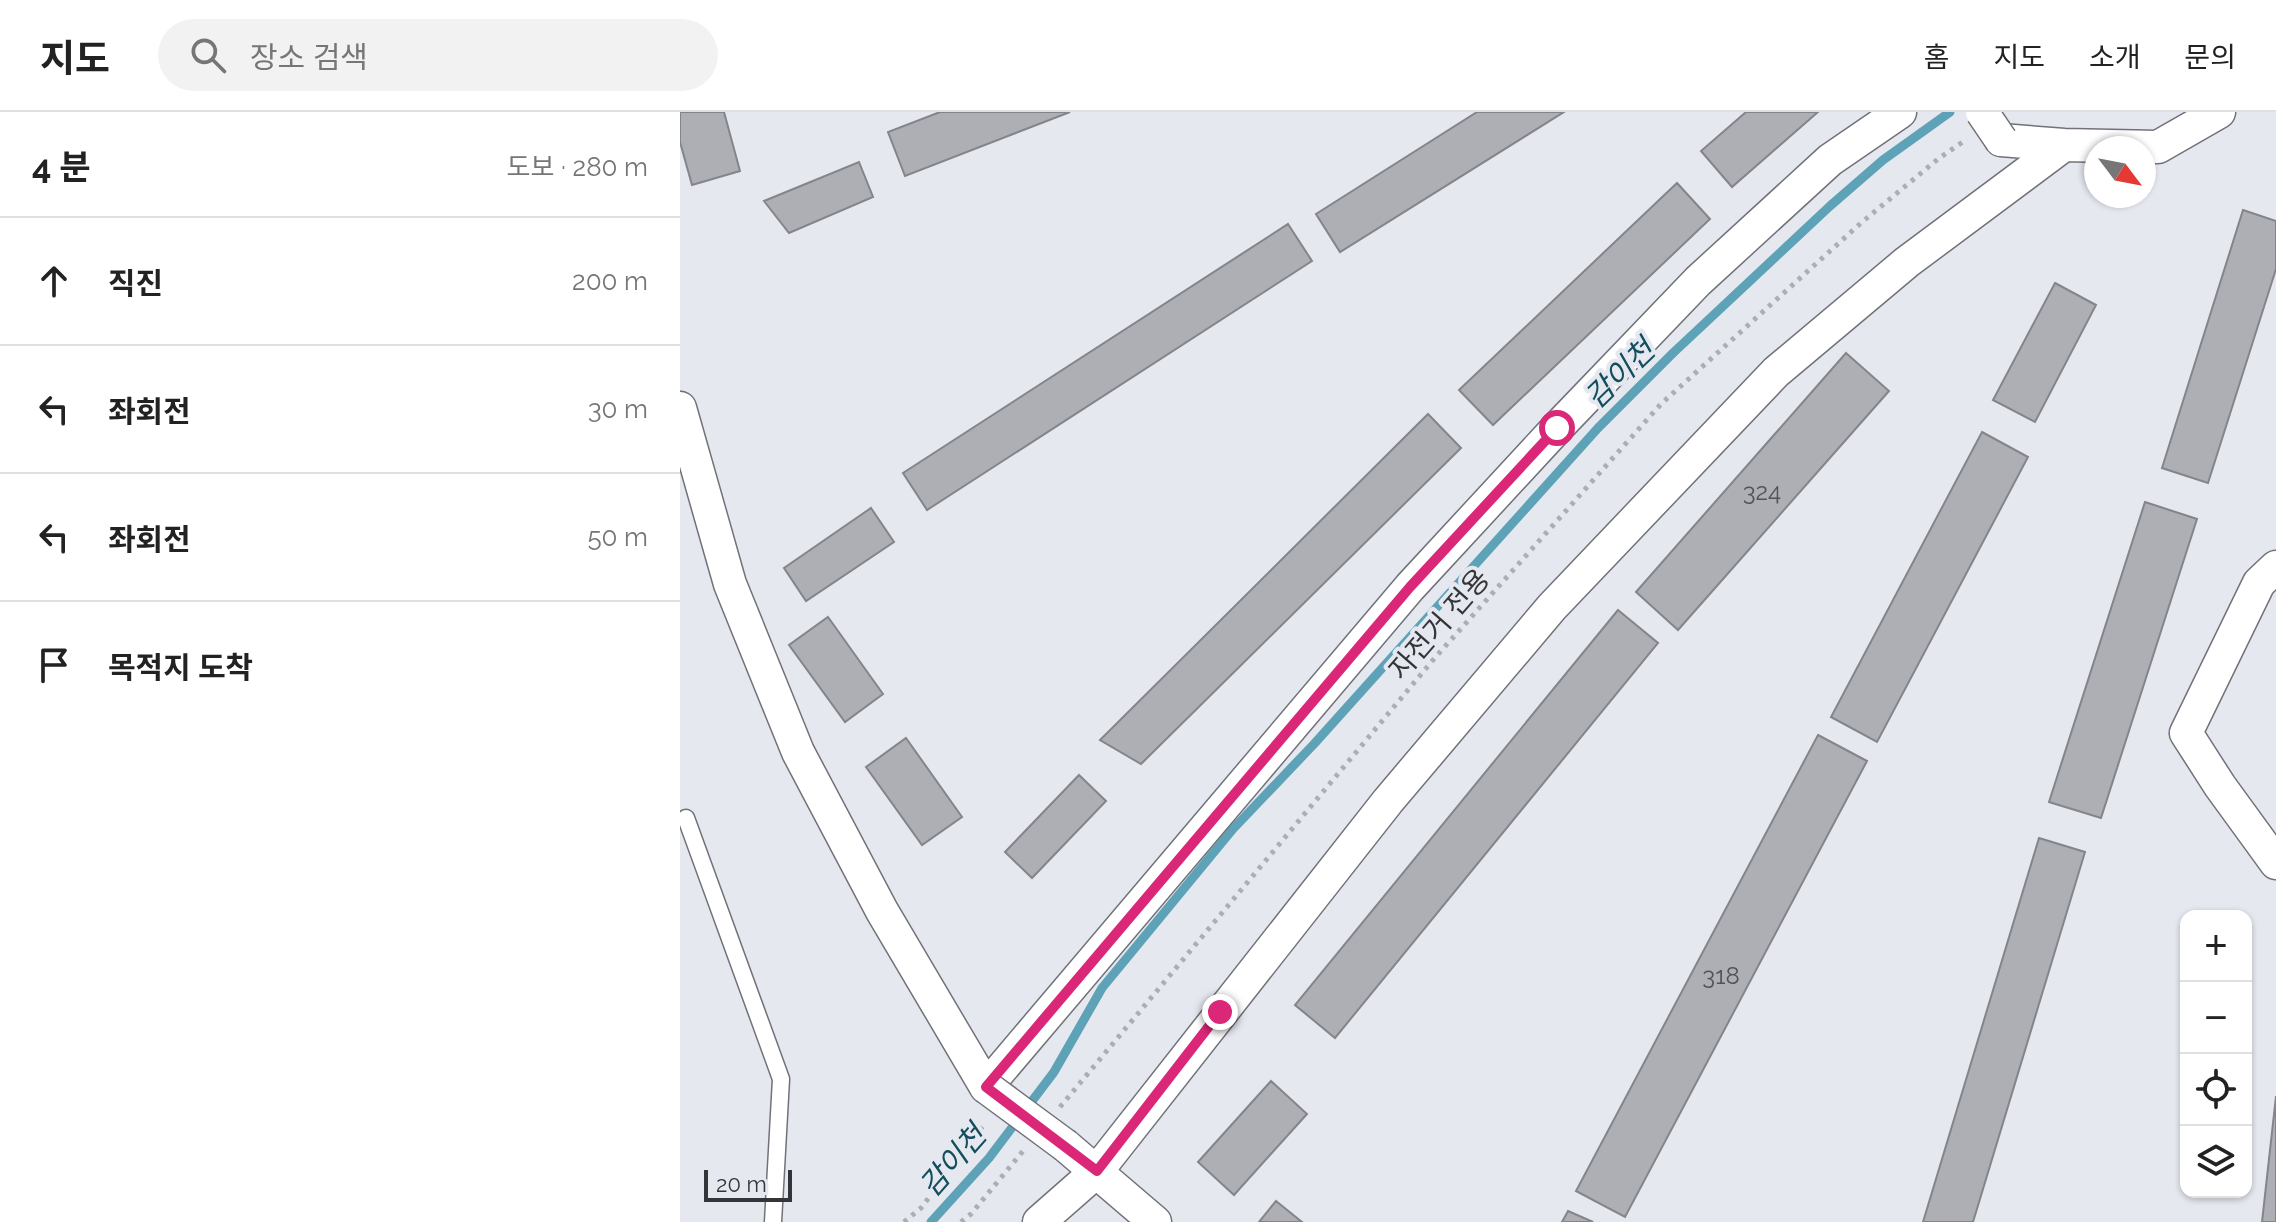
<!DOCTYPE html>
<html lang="ko">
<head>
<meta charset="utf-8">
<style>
	body { margin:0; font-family:Raleway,"Noto Sans KR",sans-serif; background:#f2f2f2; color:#222 }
	.controls { position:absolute; right:24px; bottom:24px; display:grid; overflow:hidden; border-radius:16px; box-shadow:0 2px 6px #0004 }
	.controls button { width:72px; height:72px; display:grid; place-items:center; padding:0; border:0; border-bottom:2px solid #e0e0e0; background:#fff; color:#222; font:40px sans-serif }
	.compass { position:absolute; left:1404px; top:24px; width:72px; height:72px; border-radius:50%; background:#fff; box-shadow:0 2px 6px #0004; rotate:122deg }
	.scale { position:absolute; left:24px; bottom:20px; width:88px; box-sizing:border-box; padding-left:8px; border:4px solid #343538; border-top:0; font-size:22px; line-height:28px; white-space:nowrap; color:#343538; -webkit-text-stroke:6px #e6e8f0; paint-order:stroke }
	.stop { position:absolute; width:24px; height:24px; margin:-18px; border:6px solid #db2777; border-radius:50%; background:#fff }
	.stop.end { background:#db2777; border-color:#fff; box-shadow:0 2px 8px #0008 }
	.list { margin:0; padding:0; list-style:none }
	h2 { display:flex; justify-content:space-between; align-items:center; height:104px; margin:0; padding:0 32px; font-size:34px }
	h2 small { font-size:26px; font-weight:400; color:#767676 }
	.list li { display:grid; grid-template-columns:52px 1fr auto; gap:24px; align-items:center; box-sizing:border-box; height:128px; padding:0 32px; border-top:2px solid #e0e0e0 }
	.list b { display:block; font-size:30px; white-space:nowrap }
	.list em { font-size:26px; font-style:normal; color:#767676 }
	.icon { flex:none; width:44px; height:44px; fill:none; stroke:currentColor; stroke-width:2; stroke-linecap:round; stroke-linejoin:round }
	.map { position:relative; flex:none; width:1596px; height:1110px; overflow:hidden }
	header { display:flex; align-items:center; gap:48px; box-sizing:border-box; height:112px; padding:0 40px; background:#fff; border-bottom:2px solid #e0e0e0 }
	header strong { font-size:38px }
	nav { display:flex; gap:44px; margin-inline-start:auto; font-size:28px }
	.search { width:560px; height:72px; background:#f2f2f2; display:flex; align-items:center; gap:20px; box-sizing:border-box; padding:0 28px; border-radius:44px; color:#767676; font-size:30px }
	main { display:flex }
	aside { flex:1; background:#fff }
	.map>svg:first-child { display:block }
</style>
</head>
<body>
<header>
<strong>지도</strong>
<div class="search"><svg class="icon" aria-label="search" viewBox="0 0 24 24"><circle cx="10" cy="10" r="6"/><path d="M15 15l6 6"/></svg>장소 검색</div>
<nav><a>홈</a><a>지도</a><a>소개</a><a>문의</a></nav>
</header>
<main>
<aside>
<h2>4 분<small>도보 · 280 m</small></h2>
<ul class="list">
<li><svg class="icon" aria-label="ahead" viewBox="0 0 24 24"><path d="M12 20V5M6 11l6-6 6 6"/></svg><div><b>직진</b></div><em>200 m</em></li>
<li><svg class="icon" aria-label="left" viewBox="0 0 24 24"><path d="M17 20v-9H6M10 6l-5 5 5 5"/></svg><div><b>좌회전</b></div><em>30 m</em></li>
<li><svg class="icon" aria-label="left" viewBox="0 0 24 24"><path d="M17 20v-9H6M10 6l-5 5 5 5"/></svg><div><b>좌회전</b></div><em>50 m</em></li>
<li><svg class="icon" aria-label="arrive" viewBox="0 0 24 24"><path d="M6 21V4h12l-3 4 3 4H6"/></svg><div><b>목적지 도착</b></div></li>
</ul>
</aside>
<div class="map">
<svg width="1596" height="1110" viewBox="0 0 1596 1110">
	<rect width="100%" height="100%" fill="#e6e8f0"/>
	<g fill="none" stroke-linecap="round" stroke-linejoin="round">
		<path stroke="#5ea2b7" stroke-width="9" d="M251 1110 309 1046 374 960 422 876 553 717 634 632 918 316 993 241 1150 94 1203 48 1270 0"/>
	</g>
	<path fill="#aeaeb5" stroke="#84848b" stroke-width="2" d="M0 0H44L60 59 12 73 0 30Z
		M260 0H390L225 64 208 20Z
		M797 0H884L660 140 636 102Z
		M1066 0H1138L1052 75 1021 39Z
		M179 50 193 85 109 121 84 89Z
		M997 71 1030 107 813 313 779 278Z
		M1563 98 1596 109V157L1528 371 1482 356Z
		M608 112 632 149 247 398 223 361Z
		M1375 171 1416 193 1355 310 1313 288Z
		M1166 241 1209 279 998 518 956 480Z
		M748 302 781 336 461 652 420 628Z
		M1302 320 1348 345 1197 630 1151 605Z
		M1465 390 1517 407 1421 706 1369 690Z
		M191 396 214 430 126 489 104 456Z
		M938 498 978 531 655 926 615 893Z
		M148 505 203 582 165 610 109 533Z
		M1138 623 1187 649 945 1105 896 1079Z
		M226 626 282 705 242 733 186 655Z
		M399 663 426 689 352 766 325 740Z
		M1359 726 1405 740 1293 1110H1243Z
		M591 969 627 1002 554 1083 518 1050Z
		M1596 984V1110H1582Z
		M596 1089 622 1110H579Z
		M888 1099 913 1110H882Z"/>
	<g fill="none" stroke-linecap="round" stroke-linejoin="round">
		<defs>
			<path id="service" d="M6 706 101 967 93 1110"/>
			<path id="minor" d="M1321 28 1384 33 1478 35 1539 0
				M0 296 50 472 118 640 202 799 306 975 730 475 877 316 1018 169 1150 48 1220 0
				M1596 455 1579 471 1506 621 1540 674 1596 751
				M386 1034 475 1110
				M359 1110 417 1059 708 689 872 495 1096 260 1227 150 1384 33"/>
		</defs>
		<use href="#service" stroke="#717279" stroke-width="19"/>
		<use href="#minor" stroke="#717279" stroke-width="35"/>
		<path stroke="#acaeb4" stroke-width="5" stroke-dasharray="4 6" stroke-linecap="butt" d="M380 995 753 548 981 292 1181 111 1258 47 1287 27
			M224 1110 241 1096 306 1010
			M281 1110 291 1102 343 1039"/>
		<use href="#service" stroke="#fff" stroke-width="16"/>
		<use href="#minor" stroke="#fff" stroke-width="32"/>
		<defs>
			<path id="minor-bridge" d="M1302 0 1321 28
				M306 975 386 1034"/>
		</defs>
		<use href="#minor-bridge" stroke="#717279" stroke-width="35" stroke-linecap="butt"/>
		<use href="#minor-bridge" stroke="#fff" stroke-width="32"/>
	</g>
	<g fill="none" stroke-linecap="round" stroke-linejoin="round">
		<path stroke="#db2777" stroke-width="10" d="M540 900 417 1059 306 975 730 475 877 316"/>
	</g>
	<g text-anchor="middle" stroke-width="8" stroke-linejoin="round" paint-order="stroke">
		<g font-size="24" fill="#525357">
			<text x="1082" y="388">324</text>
			<text x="1041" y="872">318</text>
		</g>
		<g font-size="28" fill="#343538" stroke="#e6e8f0">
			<text transform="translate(759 512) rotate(-49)" y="10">자전거 전용</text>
		</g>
		<g font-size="30" font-style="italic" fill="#124e5d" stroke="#e6e8f0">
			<text transform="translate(940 262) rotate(-44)" y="10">감이천</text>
			<text transform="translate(273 1049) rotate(-49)" y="10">감이천</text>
		</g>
	</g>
</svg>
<div class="controls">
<button>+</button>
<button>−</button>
<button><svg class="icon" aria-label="locate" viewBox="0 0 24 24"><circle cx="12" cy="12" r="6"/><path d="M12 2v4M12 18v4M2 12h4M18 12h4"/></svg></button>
<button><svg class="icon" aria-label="layers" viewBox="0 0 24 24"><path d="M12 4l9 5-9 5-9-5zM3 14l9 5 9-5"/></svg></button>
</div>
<svg class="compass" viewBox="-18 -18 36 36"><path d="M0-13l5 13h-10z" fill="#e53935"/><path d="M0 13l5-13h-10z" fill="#767676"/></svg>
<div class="scale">20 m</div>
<div class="stop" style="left:877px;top:316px"></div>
<div class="stop end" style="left:540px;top:900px"></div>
</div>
</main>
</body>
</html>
